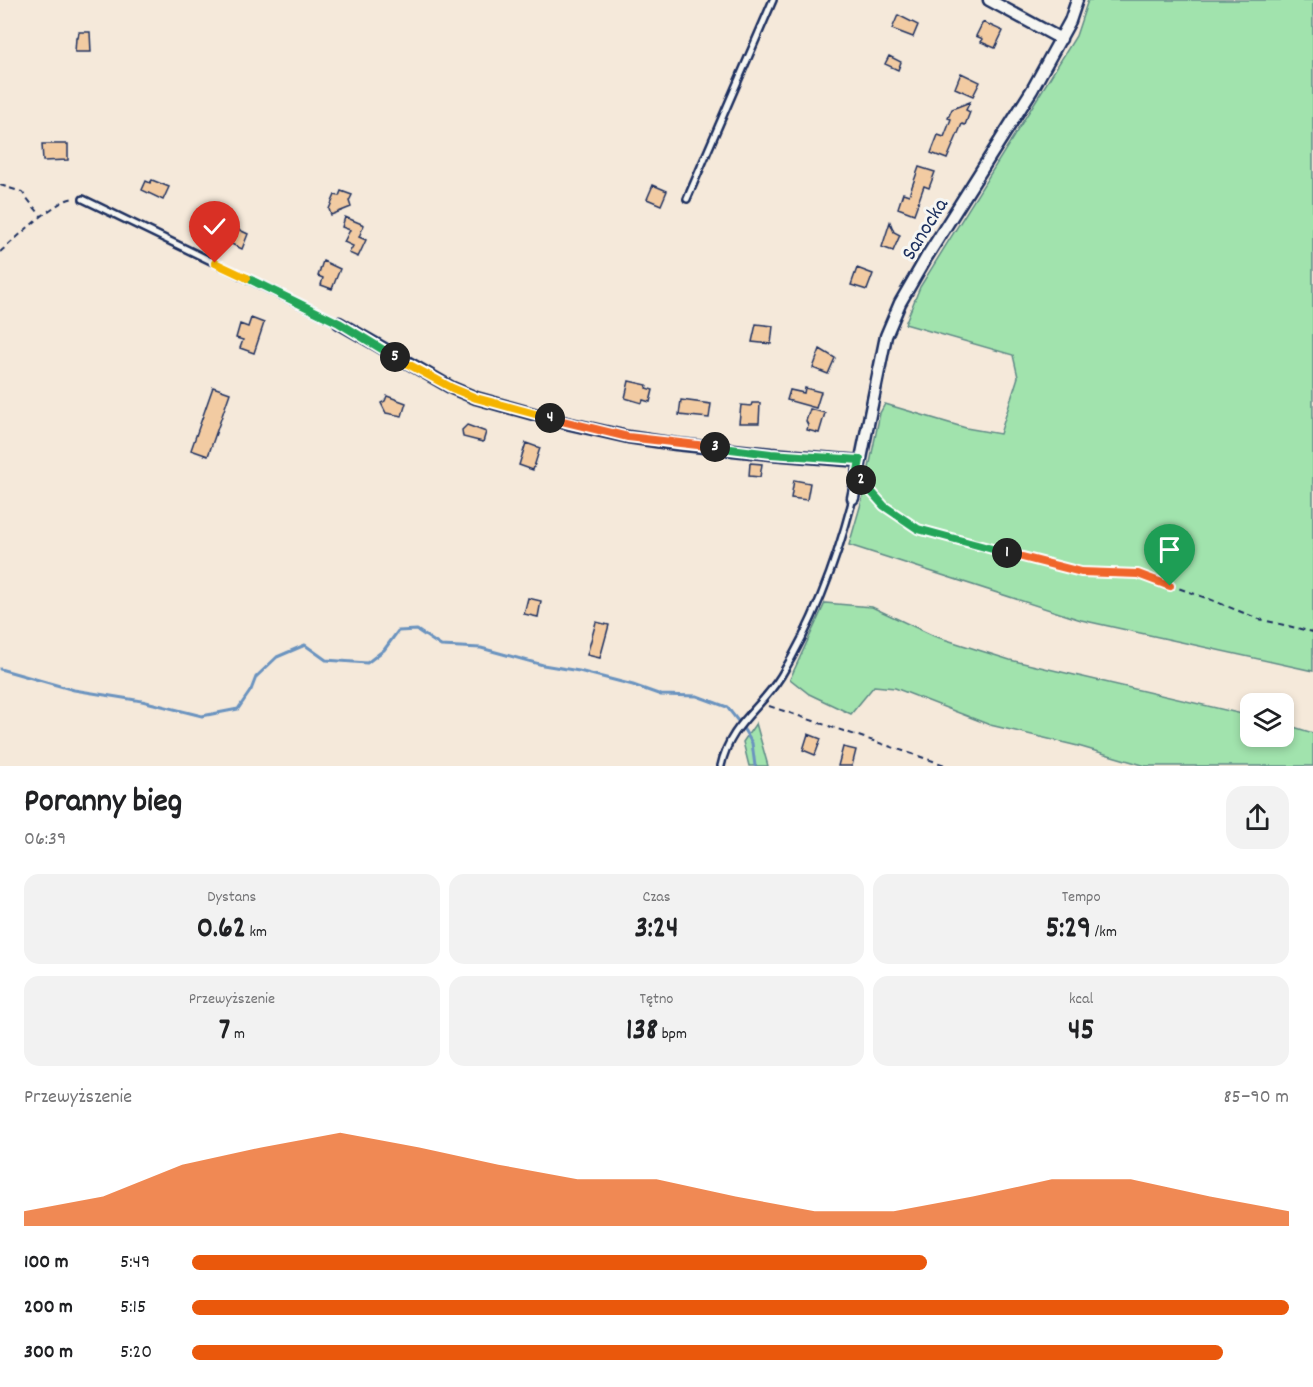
<!DOCTYPE html>
<html lang="pl">
<head>
<meta charset="utf-8">
<style>
	body { margin:0; font-family:Dekko,sans-serif; background:#f2f2f2; color:#202124; height:100vh; display:flex; flex-direction:column; font-size:22px; white-space:nowrap }
	* { box-sizing:border-box; margin:0 }
	p { font-size:20px; color:#757577 }
	.icon { flex:none; width:33px; height:33px; fill:none; stroke:currentColor; stroke-width:2; stroke-linecap:round; stroke-linejoin:round }
	.map { position:relative; height:766px; overflow:hidden }
	.drawer { display:flex; flex-direction:column; background:#fff; flex:1 }
	.drawer>* { flex:none }
	.buttons { position:absolute; left:1240px; top:693px; display:grid; gap:12px }
	.buttons a { display:grid; place-items:center; width:54px; height:54px; border-radius:12px; background:#fff; box-shadow:0 3px 9px #0003; font-size:30px }
	.pin { position:absolute; display:grid; place-items:center; width:51px; height:51px; color:#fff; margin:-62px -26px; border-radius:50% 50% 50% 0; rotate:-45deg; box-shadow:0 0 6px #0007 }
	.pin .icon { rotate:45deg }
	.km { position:absolute; width:30px; height:30px; margin:-15px; border-radius:50%; background:#222; color:#fff; font-size:16px; line-height:30px; text-align:center }
	.round { display:grid; place-items:center; flex:none; width:63px; height:63px; border-radius:18px; background:#f2f2f2 }
	.head { display:flex; align-items:center; justify-content:space-between; height:102px; padding:0 24px }
	h1 { font-size:33px; font-weight:700; line-height:45px }
	.figures { display:grid; grid-template-columns:repeat(3,1fr); gap:9px; height:102px; padding:6px 24px }
	.figures div { display:grid; align-content:center; border-radius:15px; background:#f2f2f2; text-align:center }
	.figures b { font-size:30px; font-weight:700 }
	.figures small { font-size:16px; font-weight:400 }
	.figures p { font-size:16px }
	.chart { height:168px; padding:12px 24px }
	.chart p { display:flex; justify-content:space-between }
	.chart svg { width:100%; height:108px; margin-top:6px; fill:#ea580c; opacity:.7 }
	ul { padding:0 24px; list-style:none; font-size:20px }
	li { display:grid; grid-template-columns:96px 72px 1fr; align-items:center; height:45px }
	li i { height:15px; border-radius:8px; background:#ea580c }
	.map>svg:first-child { display:block }
	.green { fill:#a1e3ad; stroke:#5e8986; stroke-width:1.5 }
	.lines { fill:none; stroke-linecap:round; stroke-linejoin:round }
	.stream { stroke:#6b93bf; stroke-width:3 }
	.building { fill:#f2cba2; stroke:#1b2f5e; stroke-width:1.5 }
	.service-casing { stroke:#1b2f5e; stroke-width:10 }
	.minor-casing { stroke:#1b2f5e; stroke-width:15 }
	.path { stroke:#1b2f5e; stroke-width:2; stroke-dasharray:6 4.5; stroke-linecap:butt }
	.service { stroke:#f6f6f2; stroke-width:5 }
	.minor { stroke:#f6f6f2; stroke-width:10 }
	.split-1-casing { stroke:#fff; stroke-width:12 }
	.split-2-casing { stroke:#fff; stroke-width:12 }
	.split-3-casing { stroke:#fff; stroke-width:12 }
	.split-4-casing { stroke:#fff; stroke-width:12 }
	.split-5-casing { stroke:#fff; stroke-width:12 }
	.split-6-casing { stroke:#fff; stroke-width:12 }
	.split-7-casing { stroke:#fff; stroke-width:12 }
	.split-1 { stroke:#f0652b; stroke-width:8 }
	.split-2 { stroke:#22a559; stroke-width:8 }
	.split-3 { stroke:#22a559; stroke-width:8 }
	.split-4 { stroke:#f0652b; stroke-width:8 }
	.split-5 { stroke:#f5b400; stroke-width:8 }
	.split-6 { stroke:#22a559; stroke-width:8 }
	.split-7 { stroke:#f5b400; stroke-width:8 }
	.labels { text-anchor:middle; stroke-width:6; stroke-linejoin:round; paint-order:stroke }
	.street-label { font-size:22px; fill:#1b2f5e; stroke:#f6f6f2 }
</style>
</head>
<body>
<div class="map">
<svg width="1313" height="766" viewBox="0 0 1313 766">
	<rect width="100%" height="100%" fill="#f5e9da"/>
	<filter id="ink" filterUnits="userSpaceOnUse"><feTurbulence type="fractalNoise" baseFrequency=".0167" numOctaves="2"/><feDisplacementMap in="SourceGraphic" scale="12" xChannelSelector="R" yChannelSelector="G"/><feConvolveMatrix kernelMatrix="1 2 1 2 8 2 1 2 1" color-interpolation-filters="sRGB"/></filter>
	<g filter="url(#ink)">
		<path class="green" d="M1088,0h225v671l-232,-51 -232,-75 15,-52 16,-80 5,-9 81,24 34,6 18,-57 -5,-22 -108,-31 15,-37 156,-251z
			M825,603l47,4 62,29 76,24 241,56v20h33v-12l29,9v33h-167l-68,-20 -88,-21 -95,-37 -21,-2 -23,28 -42,-20 -19,-15z
			M756,723l12,43h-19l-6,-24z"/>
		<g class="lines">
			<path class="stream" d="M0,669l74,21 68,11 60,15 36,-7 13,-19 5,-13 21,-20 28,-12 21,15 41,3 17,-13 14,-19 19,-1 24,16 40,2 62,17 36,6 54,14 28,10 36,1 30,11 11,14
				M743,728l9,15 3,23"/>
		</g>
		<path class="building" d="M898,15l20,10 -5,12 -21,-8z
			M983,22l20,9 -8,17 -14,-6 2,-3 -7,-3z
			M79,32h11l1,20h-16l1,-14h2z
			M889,56l12,6 -3,8 -13,-6z
			M961,73l19,9 -7,14 -18,-8z
			M970,102l-4,8 4,2 -5,13 -3,-1 -15,35 -16,-6 7,-18 6,2 7,-18 -3,-1 4,-9z
			M42,144h26v16l-25,1z
			M919,167l16,5 -6,16 -5,-2 -10,28 -16,-6 5,-15 6,2z
			M152,180l17,7 -6,13 -21,-10 4,-9 4,2z
			M653,185l14,6 -6,14 -14,-6z
			M341,191l11,4 -3,6 2,6 -20,8 -2,-6 6,-14 4,1z
			M345,217l19,8 -5,12 7,3 -8,17 -9,-4 4,-7 -9,-4 6,-12 -8,-3z
			M890,222l4,10 6,3 -7,16 -11,-4z
			M231,226l17,8 -6,15 -17,-8z
			M323,261l17,8 -8,20 -11,-4 2,-7 -5,-2z
			M857,268l16,6 -6,16 -16,-5z
			M251,318l13,5 -10,30 -14,-5 3,-8 -7,-2 4,-14 8,3z
			M756,324l17,2 -2,18 -19,-2z
			M820,349l15,9 -7,16 -15,-6z
			M629,381l18,4 -1,3 7,2 -3,12 -7,-2 -1,3 -17,-5z
			M213,387l17,6 -22,63 -17,-6z
			M805,388l16,4 -5,16 -29,-8 3,-10 14,3z
			M387,396l19,7 -4,13 -16,-3 -5,-10 4,-2z
			M681,400l30,4 -2,14 -30,-3z
			M752,403h8l-1,20h-20l2,-18 10,1z
			M810,409l15,4 -6,20 -12,-3 1,-5 -2,-4z
			M467,425l19,7 -3,10 -20,-5 -1,-7z
			M526,443l14,5 -7,22 -14,-5z
			M750,463l12,1 -2,13 -11,-1z
			M794,480l16,3 -3,17 -16,-2z
			M528,598l13,3 -3,16 -14,-3z
			M596,622l13,3 -9,33 -13,-3z
			M808,734l13,5 -6,16 -12,-5z
			M843,747l13,3 -4,16h-14z"/>
		<g class="lines">
			<defs>
				<path id="service" d="M83,199l256,124
					M687,199l86,-199
					M721,766c9,-42 39,-56 60,-90 33,-54 56,-116 72,-178"/>
				<path id="minor" d="M989,0l72,39
					M339,323l113,65 24,10 90,25 62,14 48,7 95,10 89,7
					M853,498l33,-162 14,-33 26,-45 106,-168 38,-69 7,-21"/>
			</defs>
			<use href="#service" class="service-casing"/>
			<use href="#minor" class="minor-casing"/>
			<path class="path" d="M0,185l22,7 20,25
				M0,252c16,-13 57,-54 75,-54
				M867,487l17,19 34,23 163,43 57,2 71,25 50,20 54,13
				M769,706l179,60"/>
			<use href="#service" class="service"/>
			<use href="#minor" class="minor"/>
		</g>
	</g>
	<g class="lines" filter="url(#ink)">
		<defs>
			<path id="split-1" d="M1007,553l74,19 57,2 32,12"/>
			<path id="split-2" d="M861,480l23,26 34,23 89,24"/>
			<path id="split-3" d="M715,447l56,7 89,6 -3,16 4,4"/>
			<path id="split-4" d="M550,418l78,19 87,10"/>
			<path id="split-5" d="M395,357l57,31 24,10 74,20"/>
			<path id="split-6" d="M247,278l92,45 56,34"/>
			<path id="split-7" d="M215,263l32,15"/>
		</defs>
		<use href="#split-1" class="split-1-casing"/>
		<use href="#split-2" class="split-2-casing"/>
		<use href="#split-3" class="split-3-casing"/>
		<use href="#split-4" class="split-4-casing"/>
		<use href="#split-5" class="split-5-casing"/>
		<use href="#split-6" class="split-6-casing"/>
		<use href="#split-7" class="split-7-casing"/>
		<use href="#split-1" class="split-1"/>
		<use href="#split-2" class="split-2"/>
		<use href="#split-3" class="split-3"/>
		<use href="#split-4" class="split-4"/>
		<use href="#split-5" class="split-5"/>
		<use href="#split-6" class="split-6"/>
		<use href="#split-7" class="split-7"/>
	</g>
	<g class="labels">
		<g class="street-label">
			<text transform="translate(923 228) rotate(-58)" y="8">Sanocka</text>
		</g>
	</g>
</svg>
<div class="buttons">
<a><svg class="icon" aria-label="layers" viewBox="0 0 24 24"><path d="M12 4l9 5-9 5-9-5zM3 14l9 5 9-5"/></svg></a>
</div>
<div class="pin" style="left:1170px;top:586px;background:#1e9e55"><svg class="icon" aria-label="arrive" viewBox="0 0 24 24"><path d="M6 21V4h12l-3 4 3 4H6"/></svg></div>
<div class="pin" style="left:215px;top:263px;background:#d93025"><svg class="icon" aria-label="check" viewBox="0 0 24 24"><path d="M5 12l5 5 9-10"/></svg></div>
<b class="km" style="left:1007px;top:553px">1</b>
<b class="km" style="left:861px;top:480px">2</b>
<b class="km" style="left:715px;top:447px">3</b>
<b class="km" style="left:550px;top:418px">4</b>
<b class="km" style="left:395px;top:357px">5</b>
</div>
<section class="drawer">
<div class="head"><div><h1>Poranny bieg</h1><p>06:39</p></div><a class="round"><svg class="icon" aria-label="share" viewBox="0 0 24 24"><path d="M12 15V3M7 8l5-5 5 5M5 13v7h14v-7"/></svg></a></div>
<div class="figures">
<div><p>Dystans</p><b>0.62<small> km</small></b></div>
<div><p>Czas</p><b>3:24</b></div>
<div><p>Tempo</p><b>5:29<small> /km</small></b></div>
</div>
<div class="figures">
<div><p>Przewyższenie</p><b>7<small> m</small></b></div>
<div><p>Tętno</p><b>138<small> bpm</small></b></div>
<div><p>kcal</p><b>45</b></div>
</div>
<div class="chart"><p><span>Przewyższenie</span>85–90 m</p>
<svg viewBox="0 0 160 44" preserveAspectRatio="none"><path d="M0 44V38L10 32L20 19L30 12L40 6L50 12L60 19L70 25L80 25L90 32L100 38L110 38L120 32L130 25L140 25L150 32L160 38V44z"/></svg>
</div>
<ul>
<li><b>100 m</b>5:49<i style="width:67%"></i></li>
<li><b>200 m</b>5:15<i style="width:100%"></i></li>
<li><b>300 m</b>5:20<i style="width:94%"></i></li>
</ul>
</section>
</body>
</html>
